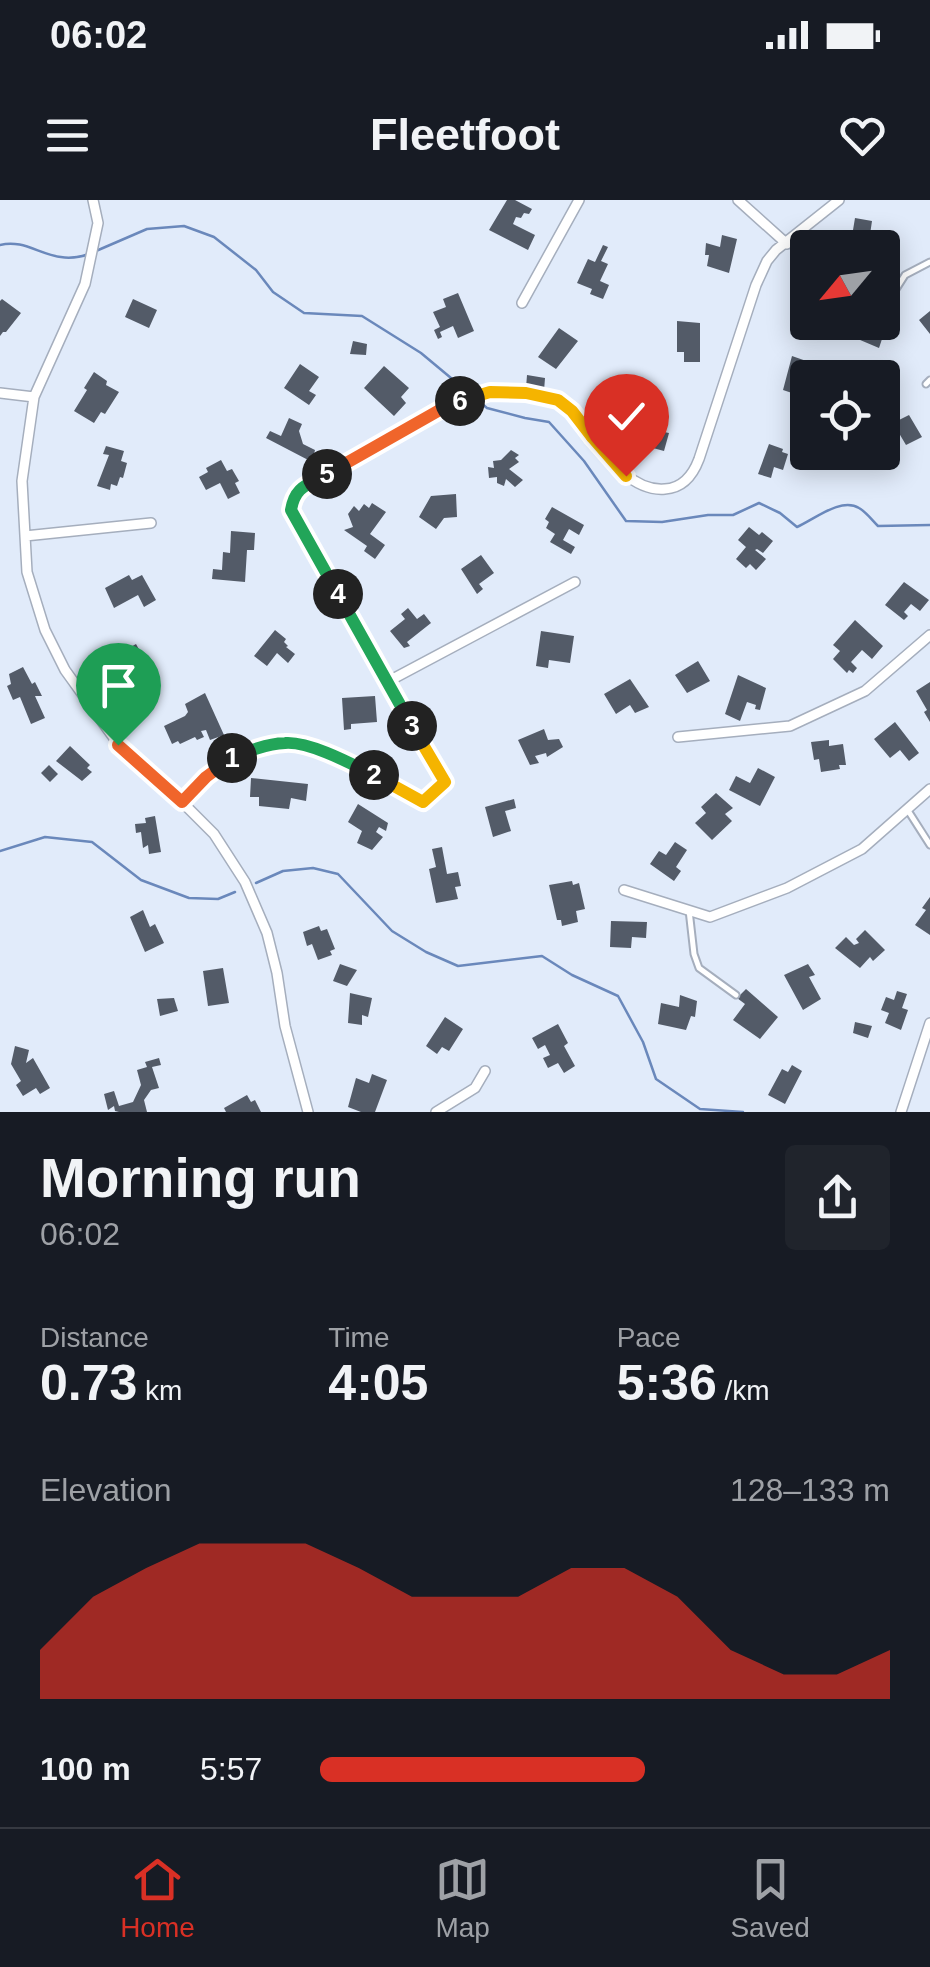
<!DOCTYPE html>
<html lang="en">
<head>
<meta charset="utf-8">
<style>
	body { margin:0; font-family:Helvetica,sans-serif; background:#20242c; color:#f1f3f6; height:100vh; display:flex; flex-direction:column; font-size:38px; white-space:nowrap }
	* { box-sizing:border-box; margin:0 }
	p { font-size:32px; color:#9ea1a6 }
	.icon { flex:none; width:55px; height:55px; fill:none; stroke:currentColor; stroke-width:2; stroke-linecap:round; stroke-linejoin:round }
	.map { position:relative; height:912px; overflow:hidden }
	.details { display:flex; flex-direction:column; background:#171b24; flex:1 }
	.details>* { flex:none }
	.needle { width:65px; rotate:241deg }
	.buttons { position:absolute; left:790px; top:30px; display:grid; gap:20px }
	.buttons a { display:grid; place-items:center; width:110px; height:110px; border-radius:10px; background:#171b24; box-shadow:0 5px 25px #0003; font-size:50px }
	.pin { position:absolute; display:grid; place-items:center; width:85px; height:85px; color:#fff; margin:-102px -42px; border-radius:50% 50% 50% 0; rotate:-45deg; box-shadow:0 0 10px #0007 }
	.pin .icon { rotate:45deg }
	.km { position:absolute; width:50px; height:50px; margin:-25px; border-radius:50%; background:#222; color:#fff; font-size:28px; line-height:50px; text-align:center }
	.round { display:grid; place-items:center; flex:none; width:105px; height:105px; border-radius:10px; background:#20242c }
	.headline { display:flex; align-items:center; justify-content:space-between; height:170px; padding:0 40px }
	h1 { font-size:55px; font-weight:700; line-height:75px }
	.figures { display:grid; grid-template-columns:repeat(3,1fr); gap:15px; height:170px; padding:10px 40px }
	.figures div { display:grid; align-content:center }
	.figures b { font-size:50px; font-weight:700 }
	.figures small { font-size:28px; font-weight:400 }
	.figures p { font-size:28px }
	.chart { height:280px; padding:20px 40px }
	.chart p { display:flex; justify-content:space-between }
	.chart svg { width:100%; height:180px; margin-top:10px; fill:#d93025; opacity:.7 }
	ul { padding:0 40px; list-style:none; font-size:32px }
	li { display:grid; grid-template-columns:160px 120px 1fr; align-items:center; height:75px }
	li i { height:25px; border-radius:12px; background:#d93025 }
	.status { display:flex; justify-content:space-between; align-items:center; height:70px; padding:0 50px; background:#171b24; direction:ltr }
	.status svg { height:28px; fill:currentColor }
	header { display:flex; justify-content:space-between; align-items:center; height:130px; padding:0 40px; background:#171b24; font-size:45px; font-weight:700 }
	.menu { display:flex; justify-content:space-around; align-items:center; height:140px; border-top:2px solid #363941; background:#171b24; font-size:28px; color:#9ea1a6 }
	.menu a { display:grid; justify-items:center; gap:5px }
	.menu .current { color:#d93025 }
	.map>svg:first-child { display:block }
	.lines { fill:none; stroke-linecap:round; stroke-linejoin:round }
	.stream { stroke:#6a88bb; stroke-width:2.5 }
	.building { fill:#535b68 }
	.service-casing { stroke:#a5aebd; stroke-width:9 }
	.minor-casing { stroke:#a5aebd; stroke-width:12 }
	.service { stroke:#fff; stroke-width:5 }
	.minor { stroke:#fff; stroke-width:9 }
	.split-1-casing { stroke:#fff; stroke-width:20 }
	.split-2-casing { stroke:#fff; stroke-width:20 }
	.split-3-casing { stroke:#fff; stroke-width:20 }
	.split-4-casing { stroke:#fff; stroke-width:20 }
	.split-5-casing { stroke:#fff; stroke-width:20 }
	.split-6-casing { stroke:#fff; stroke-width:20 }
	.split-7-casing { stroke:#fff; stroke-width:20 }
	.split-8-casing { stroke:#fff; stroke-width:20 }
	.split-1 { stroke:#f0652b; stroke-width:12 }
	.split-2 { stroke:#22a559; stroke-width:12 }
	.split-3 { stroke:#f5b400; stroke-width:12 }
	.split-4 { stroke:#22a559; stroke-width:12 }
	.split-5 { stroke:#22a559; stroke-width:12 }
	.split-6 { stroke:#f0652b; stroke-width:12 }
	.split-7 { stroke:#f5b400; stroke-width:12 }
	.split-8 { stroke:#f5b400; stroke-width:12 }
</style>
</head>
<body>
<div class="status"><b>06:02</b><svg viewBox="0 0 49 12"><path d="M0 12V9h3v3zM5 12V6h3v6zM10 12V3h3v9zM15 12V0h3v12zM26 1h20v11H26zM47 4h2v5h-2z"/></svg></div>
<header><svg class="icon" aria-label="menu" viewBox="0 0 24 24"><path d="M4 6h16M4 12h16M4 18h16"/></svg>Fleetfoot<svg class="icon" aria-label="heart" viewBox="0 0 24 24"><path d="M12 20l-8-8c-3-5 5-10 8-4 3-6 11-1 8 4z"/></svg></header>
<div class="map">
<svg width="930" height="912" viewBox="0 0 930 912">
	<rect width="100%" height="100%" fill="#e1ebfa"/>
	<g class="lines">
		<path class="stream" d="M0,45c31,-8 50,23 89,9
			M96,51l51,-22 37,-3 30,11 42,33 17,22 31,21 58,3 59,37 66,55 38,10 24,4 35,39 42,60 36,1 46,-7h25l26,-12 21,10 17,14c18,-8 44,-30 62,-19 7,4 13,12 19,18l52,-1
			M0,651l45,-14 47,5 49,38 48,18 29,1 17,-7
			M256,683l27,-12 30,-3 25,6 54,57 34,21 32,14 84,-10 30,19 46,21 25,46 13,37 44,30 43,3"/>
	</g>
	<path class="building" d="M507,0h8l17,9 -3,5 -5,-1 -3,5 -5,-1 -3,7 22,11 -7,15 -39,-20z
		M855,18l17,3 -4,27h-18z
		M722,35l15,4 -8,34 -22,-7 2,-11h-4l1,-12 14,4z
		M603,45l5,2 -7,14 7,3 -8,17 9,4 -6,14 -13,-5 2,-5 -15,-6 11,-24 7,3z
		M458,93l16,38 -16,7 -5,-12 -13,6 2,5 -4,2 -4,-9 6,-3 -7,-15 13,-5 -3,-8z
		M2,99l19,14 -15,19h-3l-3,4v-35z
		M133,99l24,11 -8,18 -24,-11z
		M930,111v23l-11,-14z
		M882,117l18,7 -7,14 -10,-2 -4,12 -33,-14 6,-12h30z
		M677,121l23,2v39h-16v-10h-7z
		M559,128l19,13 -22,28 -18,-12z
		M353,141l14,3 -1,11 -16,-1z
		M792,156l20,7 -11,33 -18,-6z
		M300,164l19,13 -10,14 7,4 -7,10 -25,-17z
		M384,166l25,22 -8,9 5,6 -12,13 -30,-28z
		M94,172l13,9 -1,4 13,7 -14,22 -4,-2 -7,11 -20,-12 13,-21 -3,-2z
		M527,175l18,3 -1,13 -18,-3z
		M640,187l21,6 -4,12 -20,-6z
		M648,209l21,7 -5,16 5,1 -5,18 -22,-6 5,-15 -5,-2z
		M909,215l13,22 -16,8 -13,-22z
		M289,218l13,6 -3,7 4,13 12,6 -3,12 -46,-24 4,-7 11,5z
		M769,244l14,5 -1,3 6,2 -5,16 -9,-3 -3,11 -13,-4z
		M106,246l18,5 -3,10 6,2 -4,15 -3,-1 -3,9 -6,-2 -1,6 -13,-4 12,-31 -6,-1z
		M511,250l8,5 -4,3 4,4 -10,7 14,11 -8,7 -9,-8 -2,7 -7,-3v-6l-8,1 -1,-11 6,1 -1,-7 8,-1z
		M221,260l6,11 5,-2 7,12 -4,2 5,10 -12,6 -8,-16 -14,7 -7,-13 9,-5 -2,-4z
		M456,294l1,23 -13,1 -8,11 -17,-12 12,-21z
		M372,303l14,9 -16,22 15,11 -10,14 -11,-8 3,-5 -23,-16 9,-3 -5,-13 6,-8 5,5 5,-7 5,4z
		M552,307l32,18 -5,10 -10,-6 -6,11 12,7 -4,7 -21,-12 5,-8 -9,-6 3,-6 -4,-3z
		M749,327l10,8 3,-3 11,9 -10,12 -6,-4 -2,1 11,9 -10,11 -6,-6 -4,4 -10,-9 10,-12 -8,-7z
		M231,331l24,2 -1,17h-7l-2,32 -33,-3 1,-10 9,1 1,-18 7,1z
		M481,355l13,18 -15,11 4,5 -6,5 -16,-25z
		M129,375l3,5 10,-5 14,25 -12,7 -6,-12 -24,13 -9,-20z
		M904,382l25,18 -9,11 -9,-7 -7,8 4,4 -4,4 -19,-15z
		M408,408l9,11 7,-5 7,9 -24,19 3,4 -6,2 -14,-17 15,-12 -4,-5z
		M855,420l28,26 -11,13 -10,-9 -11,12 6,6 -4,5 -4,-3 -2,3 -14,-14 7,-8 -7,-6z
		M275,430l11,9 -2,3 4,4 -2,1 9,7 -7,9 -11,-10 -10,13 -13,-10z
		M541,431l33,5 -4,27 -21,-3 -1,8 -12,-2z
		M136,444l13,24 -9,5 2,3 -10,6 2,3 -10,5 -7,-12 4,-2 -6,-11 4,-2 3,-11z
		M698,461l12,20 -23,12 -12,-18z
		M23,467l9,17 3,-2 7,14h-7l10,22 -14,6 -11,-27 -7,3 -6,-14 4,-2 -2,-10z
		M738,475l28,13 -6,22 -5,-1 1,-4 -9,-3 -7,19 -15,-7z
		M630,479l19,28 -14,6 -5,-8 -14,9 -12,-20z
		M930,482v40l-6,-10 3,-2 -11,-19z
		M205,493l19,42 -14,5 -4,-10 -5,1 3,6 -7,3 -2,-3 -15,7 -2,-3 -6,3 -8,-18 21,-10 3,-4 -3,-8z
		M375,496l2,26 -26,2v5l-7,1 -2,-32z
		M895,522l24,31 -10,8 -9,-11 -10,8 -16,-19z
		M544,529l4,11 11,-1 4,8 -16,10 -1,-4 -11,3 4,7 -9,2 -12,-25z
		M829,540v6l14,-2 3,21h-7l1,4 -19,3 -2,-13 -5,1 -3,-18z
		M70,546l20,19 -3,3 5,4 -10,9 -26,-20z
		M49,565l9,9 -8,8 -9,-9z
		M758,568l17,9 -15,29 -31,-16 7,-14 14,7z
		M251,578l57,6 -2,17 -15,-3 -2,11 -30,-3v-9h-9z
		M716,593l17,15 -8,6 7,7 -20,19 -17,-17 11,-10 -5,-6z
		M514,599l2,9 -11,3 6,20 -18,6 -8,-30z
		M358,604l30,19 -2,8 -7,-4 -3,5 7,5 -11,13 -15,-7 5,-12 -14,-9z
		M155,616l6,36 -12,2 -1,-9 -5,3 -2,-16 -5,1 -1,-9 11,-1 -1,-5z
		M675,642l12,8 -11,17 5,4 -7,10 -24,-17 9,-13 7,4z
		M442,647l5,27 11,-2 3,14 -6,1 3,12 -22,4 -7,-34 7,-2 -4,-18z
		M572,681l1,4 6,-2 6,26 -9,2 2,11 -16,4 -1,-6h-4l-8,-35z
		M930,697v38l-15,-10 11,-15 -4,-2z
		M143,710l7,17 5,-3 9,19 -19,9 -15,-35z
		M611,721l36,1 -1,16 -14,-1 -1,11 -21,-1z
		M319,726l2,5 6,-2 8,20 -5,2 2,4 -14,5 -6,-16 -5,2 -4,-14z
		M865,730l20,20 -12,11 -3,-4 -10,11 -25,-20 11,-11 8,8 5,-2 -3,-4z
		M340,764l17,6 -10,16 -14,-5z
		M808,764l7,11 -6,2 12,22 -18,11 -19,-35z
		M223,768l6,35 -21,3 -5,-35z
		M746,789l32,28 -18,22 -27,-19 12,-16 -8,-6z
		M897,791l10,3 -5,14 6,2 -7,20 -16,-7 4,-10 -8,-3 5,-13 8,3z
		M350,793l22,5 -4,19 -6,-2v10l-14,-2z
		M680,795l17,6 -2,16 -4,-1 -5,14 -28,-6 3,-21 18,4z
		M174,798l4,13 -18,5 -3,-17z
		M445,817l18,12 -14,22 -7,-4 -5,7 -11,-8z
		M855,822l17,4 -4,12 -15,-5z
		M558,824l10,19 -4,3 11,20 -11,7 -6,-10 -10,5 -5,-10 7,-3 -5,-10 -7,4 -6,-11z
		M15,846l14,4 -3,13 7,-5 17,30 -10,6 -4,-6 -13,8 -7,-11 5,-4 -10,-17z
		M159,858l2,7 -9,2 7,21 -8,2 -7,10 3,12h-28l-4,-1 -1,-5 -6,4 -4,-16 10,-3 5,15 14,-4 8,-17 -4,-15 10,-3 -2,-5z
		M792,865l10,6 -17,33 -17,-9 14,-26 6,3z
		M372,874l15,6 -12,32h-14l-13,-5 8,-29 13,5z
		M247,895l4,7 4,-2 6,12h-35l-2,-4z"/>
	<g class="lines">
		<defs>
			<path id="service" d="M891,97l14,-22 25,-13
				M926,184l4,-4
				M430,216c47,-28 77,-27 128,-16
				M907,609l23,36
				M689,710l5,44 5,14 37,27"/>
			<path id="minor" d="M93,0l5,23 -13,61 -51,113 -12,84 5,91 18,58 20,40 54,75 63,57 32,32 31,48 22,51 10,40 8,53 23,86
				M738,0l49,44
				M522,103l57,-103
				M0,193l34,4
				M558,200c32,27 62,93 107,89 18,-1 28,-14 34,-30l57,-174 11,-24 9,-11 63,-50
				M25,336l126,-13
				M387,482l188,-100
				M678,537l112,-11 75,-35 65,-56
				M182,602l25,-25 23,-18 32,-12 28,-5 52,16 81,44 22,-20 -154,-273 2,-13 4,-5 133,-75
				M624,690l86,27 77,-29 75,-39 68,-60
				M436,912l39,-24 10,-17
				M901,912l29,-89"/>
		</defs>
		<use href="#service" class="service-casing"/>
		<use href="#minor" class="minor-casing"/>
		<use href="#service" class="service"/>
		<use href="#minor" class="minor"/>
	</g>
	<g class="lines">
		<defs>
			<path id="split-1" d="M118,545l64,57 24,-25 26,-19"/>
			<path id="split-2" d="M232,558c17,-7 34,-14 53,-15 24,-2 67,21 89,32"/>
			<path id="split-3" d="M374,575l49,27 22,-20 -33,-56"/>
			<path id="split-4" d="M338,394l74,132"/>
			<path id="split-5" d="M327,274c-19,11 -32,12 -36,36l47,84"/>
			<path id="split-6" d="M327,274l118,-67 15,-6"/>
			<path id="split-7" d="M460,201l30,-9 36,1 32,7 14,11 20,26"/>
			<path id="split-8" d="M592,237l34,39"/>
		</defs>
		<use href="#split-1" class="split-1-casing"/>
		<use href="#split-2" class="split-2-casing"/>
		<use href="#split-3" class="split-3-casing"/>
		<use href="#split-4" class="split-4-casing"/>
		<use href="#split-5" class="split-5-casing"/>
		<use href="#split-6" class="split-6-casing"/>
		<use href="#split-7" class="split-7-casing"/>
		<use href="#split-8" class="split-8-casing"/>
		<use href="#split-1" class="split-1"/>
		<use href="#split-2" class="split-2"/>
		<use href="#split-3" class="split-3"/>
		<use href="#split-4" class="split-4"/>
		<use href="#split-5" class="split-5"/>
		<use href="#split-6" class="split-6"/>
		<use href="#split-7" class="split-7"/>
		<use href="#split-8" class="split-8"/>
	</g>
</svg>
<div class="buttons">
<a><svg class="needle" viewBox="-14 -14 28 28"><path d="M0-13l5 13h-10z" fill="#e53935"/><path d="M0 13l5-13h-10z" fill="#9ea1a6"/></svg></a>
<a><svg class="icon" aria-label="locate" viewBox="0 0 24 24"><circle cx="12" cy="12" r="6"/><path d="M12 2v4M12 18v4M2 12h4M18 12h4"/></svg></a>
</div>
<div class="pin" style="left:118px;top:545px;background:#1e9e55"><svg class="icon" aria-label="arrive" viewBox="0 0 24 24"><path d="M6 21V4h12l-3 4 3 4H6"/></svg></div>
<div class="pin" style="left:626px;top:276px;background:#d93025"><svg class="icon" aria-label="check" viewBox="0 0 24 24"><path d="M5 12l5 5 9-10"/></svg></div>
<b class="km" style="left:232px;top:558px">1</b>
<b class="km" style="left:374px;top:575px">2</b>
<b class="km" style="left:412px;top:526px">3</b>
<b class="km" style="left:338px;top:394px">4</b>
<b class="km" style="left:327px;top:274px">5</b>
<b class="km" style="left:460px;top:201px">6</b>
</div>
<section class="details">
<div class="headline"><div><h1>Morning run</h1><p>06:02</p></div><a class="round"><svg class="icon" aria-label="share" viewBox="0 0 24 24"><path d="M12 15V3M7 8l5-5 5 5M5 13v7h14v-7"/></svg></a></div>
<div class="figures">
<div><p>Distance</p><b>0.73<small> km</small></b></div>
<div><p>Time</p><b>4:05</b></div>
<div><p>Pace</p><b>5:36<small> /km</small></b></div>
</div>
<div class="chart"><p><span>Elevation</span>128–133 m</p>
<svg viewBox="0 0 160 44" preserveAspectRatio="none"><path d="M0 44V32L10 19L20 12L30 6L40 6L50 6L60 12L70 19L80 19L90 19L100 12L110 12L120 19L130 32L140 38L150 38L160 32V44z"/></svg>
</div>
<ul>
<li><b>100 m</b>5:57<i style="width:57%"></i></li>
</ul>
</section>
<nav class="menu">
<a class="current"><svg class="icon" aria-label="home" viewBox="0 0 24 24"><path d="M3 11l9-7 9 7M6 9v11h12V9"/></svg>Home</a>
<a><svg class="icon" aria-label="map" viewBox="0 0 24 24"><path d="M3 6l6-2 6 2 6-2v14l-6 2-6-2-6 2zM9 4v14M15 6v14"/></svg>Map</a>
<a><svg class="icon" aria-label="saved" viewBox="0 0 24 24"><path d="M7 4h10v16l-5-4-5 4z"/></svg>Saved</a>
</nav>
</body>
</html>
